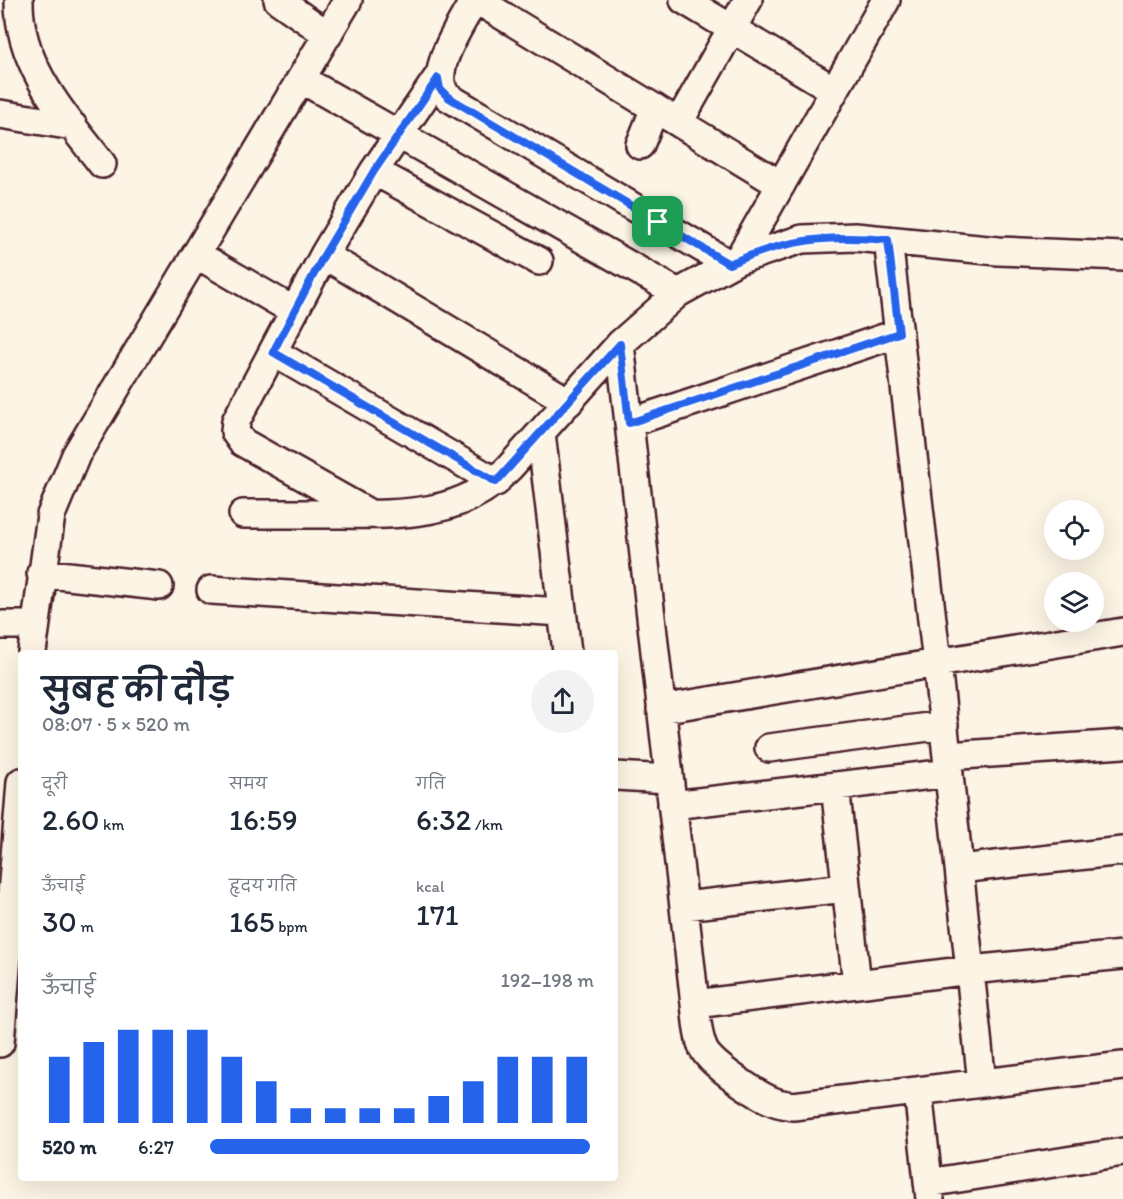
<!DOCTYPE html>
<html lang="hi">
<head>
<meta charset="utf-8">
<style>
	body { margin:0; font-family:Itim,"Playpen Sans Deva",sans-serif; background:#f2f2f3; color:#1f2937; height:100vh; display:flex; flex-direction:column; font-size:22px; white-space:nowrap }
	* { box-sizing:border-box; margin:0 }
	p { font-size:20px; color:#747a83 }
	.icon { flex:none; width:33px; height:33px; fill:none; stroke:currentColor; stroke-width:2; stroke-linecap:round; stroke-linejoin:round }
	.map { position:relative; flex:1; overflow:hidden }
	.sheet { position:absolute; left:18px; top:650px; width:600px; height:531px; display:flex; flex-direction:column; background:#fff; border-radius:6px; box-shadow:0 6px 24px #0002 }
	.sheet>* { flex:none }
	.fabs { position:absolute; left:1044px; top:500px; display:grid; gap:12px }
	.fabs a { display:grid; place-items:center; width:60px; height:60px; border-radius:50%; background:#fff; box-shadow:0 6px 24px #0002; font-size:30px }
	.pin { position:absolute; display:grid; place-items:center; width:51px; height:51px; color:#fff; margin:-26px; border-radius:12px; box-shadow:0 3px 9px #0006 }
	.round { display:grid; place-items:center; flex:none; width:63px; height:63px; border-radius:32px; background:#f2f2f3 }
	.head { display:flex; align-items:center; justify-content:space-between; height:102px; padding:0 24px }
	h1 { font-size:33px; font-weight:600; line-height:45px }
	.stats { display:grid; grid-template-columns:repeat(3,1fr); gap:9px; height:102px; padding:6px 24px }
	.stats div { display:grid; align-content:center }
	.stats b { font-size:30px; font-weight:600 }
	.stats small { font-size:16px; font-weight:400 }
	.stats p { font-size:16px }
	.chart { height:168px; padding:12px 24px }
	.chart p { display:flex; justify-content:space-between }
	.chart svg { width:100%; height:108px; margin-top:6px; stroke:#2563eb; stroke-width:6 }
	ul { padding:0 24px; list-style:none; font-size:20px }
	li { display:grid; grid-template-columns:96px 72px 1fr; align-items:center; height:45px }
	li i { height:15px; border-radius:8px; background:#2563eb }
	.map>svg:first-child { display:block }
	.lines { fill:none; stroke-linecap:round; stroke-linejoin:round }
	.minor-casing { stroke:#4a1f2b; stroke-width:32 }
	.minor { stroke:#fcf5e5; stroke-width:27 }
	.route-casing { stroke:#fff; stroke-width:12 }
	.route { stroke:#2563eb; stroke-width:8 }
</style>
</head>
<body>
<div class="map">
<svg width="1123" height="1199" viewBox="0 0 1123 1199">
	<rect width="100%" height="100%" fill="#fcf5e5"/>
	<filter id="ink" filterUnits="userSpaceOnUse"><feTurbulence type="fractalNoise" baseFrequency=".0167" numOctaves="2"/><feDisplacementMap in="SourceGraphic" scale="12" xChannelSelector="R" yChannelSelector="G"/><feConvolveMatrix kernelMatrix="1 2 1 2 8 2 1 2 1" color-interpolation-filters="sRGB"/></filter>
	<g filter="url(#ink)">
		<g class="lines">
			<defs>
				<path id="minor" d="M19,0c-1,65 45,115 83,164
					M278,0l50,35
					M474,0c-12,24 -49,74 -26,97l281,167
					M477,0l304,185
					M684,0l150,90
					M301,79l377,214
					M0,114l73,12
					M679,122l69,-122
					M640,145l15,-37
					M374,171l165,90
					M888,240l49,423 45,420
					M196,254l98,57
					M324,255l245,147
					M738,260l148,-260
					M620,344l75,660c2,15 2,32 9,46 8,15 54,46 71,52 5,2 12,3 18,4l330,-40
					M273,352l223,130
					M629,423l270,-90
					M541,433l26,219
					M243,514c33,0 65,0 98,0 62,1 122,2 168,-46l111,-124 58,-51 60,-33 64,-21 53,-2 143,14 125,5
					M370,514l-128,-72 -7,-10 1,-11 88,-166 50,-84 64,-94
					M41,573l118,13
					M211,590l351,22
					M0,625h35
					M32,652l19,-137 25,-60 272,-455
					M661,709l462,-77
					M769,748l175,-23
					M947,756l176,-12
					M615,776l54,3
					M835,786l22,198
					M672,805l277,-32
					M959,869l164,-18
					M684,906l162,-18
					M695,1004l275,-34 153,-15
					M0,1043l21,-261
					M918,1091l12,108
					M928,1183l195,-31"/>
			</defs>
			<use href="#minor" class="minor-casing"/>
			<use href="#minor" class="minor"/>
		</g>
	</g>
	<g class="lines" filter="url(#ink)">
		<defs>
			<path id="route" d="M438,78l2,11 8,8 281,167c54,-24 100,-30 159,-24l11,93 -270,90 -9,-79 -124,138 -223,-130 51,-97 50,-84z"/>
		</defs>
		<use href="#route" class="route-casing"/>
		<use href="#route" class="route"/>
	</g>
</svg>
<div class="fabs">
<a><svg class="icon" aria-label="locate" viewBox="0 0 24 24"><circle cx="12" cy="12" r="6"/><path d="M12 2v4M12 18v4M2 12h4M18 12h4"/></svg></a>
<a><svg class="icon" aria-label="layers" viewBox="0 0 24 24"><path d="M12 4l9 5-9 5-9-5zM3 14l9 5 9-5"/></svg></a>
</div>
<div class="pin" style="left:658px;top:222px;background:#1e9e55"><svg class="icon" aria-label="arrive" viewBox="0 0 24 24"><path d="M6 21V4h12l-3 4 3 4H6"/></svg></div>
<section class="sheet">
<div class="head"><div><h1>सुबह की दौड़</h1><p>08:07 · 5 × 520 m</p></div><a class="round"><svg class="icon" aria-label="share" viewBox="0 0 24 24"><path d="M12 15V3M7 8l5-5 5 5M5 13v7h14v-7"/></svg></a></div>
<div class="stats">
<div><p>दूरी</p><b>2.60<small> km</small></b></div>
<div><p>समय</p><b>16:59</b></div>
<div><p>गति</p><b>6:32<small> /km</small></b></div>
</div>
<div class="stats">
<div><p>ऊँचाई</p><b>30<small> m</small></b></div>
<div><p>हृदय गति</p><b>165<small> bpm</small></b></div>
<div><p>kcal</p><b>171</b></div>
</div>
<div class="chart"><p><span>ऊँचाई</span>192–198 m</p>
<svg viewBox="0 0 160 44" preserveAspectRatio="none"><path d="M5 44V17M15 44V11M25 44V6M35 44V6M45 44V6M55 44V17M65 44V27M75 44V38M85 44V38M95 44V38M105 44V38M115 44V33M125 44V27M135 44V17M145 44V17M155 44V17"/></svg>
</div>
<ul>
<li><b>520 m</b>6:27<i style="width:99%"></i></li>
</ul>
</section>
</div>
</body>
</html>
